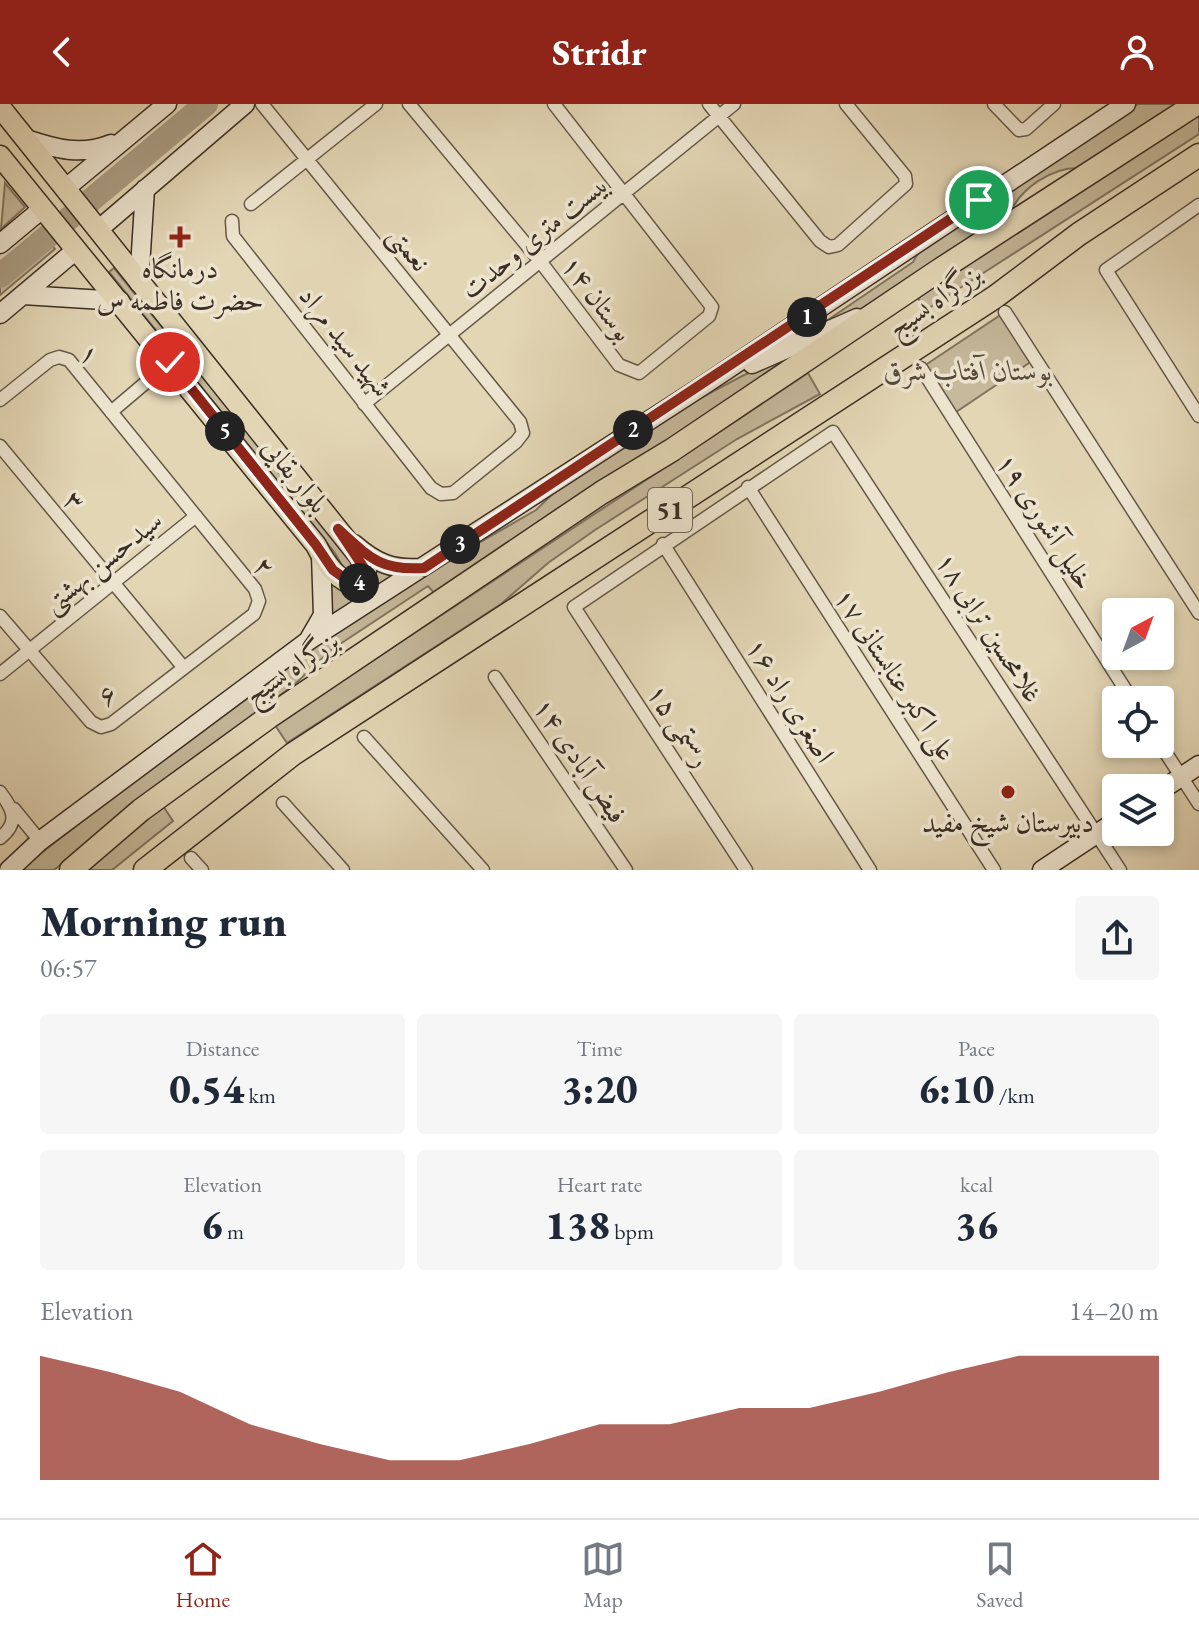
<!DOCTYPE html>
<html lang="en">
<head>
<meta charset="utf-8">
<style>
	body { margin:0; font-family:"EB Garamond",Amiri,serif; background:#f6f6f7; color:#1f2937; height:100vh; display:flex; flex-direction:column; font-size:30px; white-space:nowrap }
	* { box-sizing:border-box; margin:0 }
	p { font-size:26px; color:#747a83 }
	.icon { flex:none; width:44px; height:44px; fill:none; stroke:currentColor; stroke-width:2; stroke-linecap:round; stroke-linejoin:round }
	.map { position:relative; height:766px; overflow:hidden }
	.sheet { display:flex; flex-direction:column; background:#fff; flex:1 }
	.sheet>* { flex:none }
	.needle { width:52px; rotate:41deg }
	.controls { position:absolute; left:1102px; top:494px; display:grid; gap:16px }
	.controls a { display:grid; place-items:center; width:72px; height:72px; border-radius:8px; background:#fff; box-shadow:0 4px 12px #0003; font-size:40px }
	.pin { position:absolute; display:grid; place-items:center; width:68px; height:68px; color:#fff; margin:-34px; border:4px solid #fff; border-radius:50%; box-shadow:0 2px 8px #0007 }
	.km { position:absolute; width:40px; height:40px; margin:-20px; border-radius:50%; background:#222; color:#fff; font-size:22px; line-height:40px; text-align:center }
	.round { display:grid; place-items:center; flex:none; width:84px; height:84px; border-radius:8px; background:#f6f6f7 }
	.overview { display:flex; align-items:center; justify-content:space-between; height:136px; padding:0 40px }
	h1 { font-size:44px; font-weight:800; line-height:60px }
	.figures { display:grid; grid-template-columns:repeat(3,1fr); gap:12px; height:136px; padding:8px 40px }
	.figures div { display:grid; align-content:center; border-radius:8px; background:#f6f6f7; text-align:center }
	.figures b { font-size:40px; font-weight:800 }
	.figures small { font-size:22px; font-weight:400 }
	.figures p { font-size:22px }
	.chart { height:224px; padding:16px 40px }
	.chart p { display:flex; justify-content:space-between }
	.chart svg { width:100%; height:144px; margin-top:8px; fill:#8f2418; opacity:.7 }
	header { display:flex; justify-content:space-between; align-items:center; height:104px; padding:0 40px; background:#8f2418; color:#fff; font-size:36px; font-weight:800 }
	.menu { display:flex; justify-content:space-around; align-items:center; height:112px; border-top:2px solid #e0e1e3; background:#fff; font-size:22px; color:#747a83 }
	.menu a { display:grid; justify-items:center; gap:4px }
	.menu .on { color:#8f2418 }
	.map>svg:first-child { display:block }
	.green { fill:#c6b99c; stroke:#807460; stroke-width:2 }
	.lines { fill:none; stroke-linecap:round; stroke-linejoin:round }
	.river { stroke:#aa9d83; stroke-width:24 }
	.minor-casing { stroke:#645848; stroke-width:15 }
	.secondary-casing { stroke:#3a2e23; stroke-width:21 }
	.primary-casing { stroke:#3a2e23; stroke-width:23 }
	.trunk-casing { stroke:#3a2e23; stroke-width:25 }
	.minor { stroke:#ede4cf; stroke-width:12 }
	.secondary { stroke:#ede4cf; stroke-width:18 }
	.primary { stroke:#e3d6b5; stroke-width:20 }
	.trunk { stroke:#e3d6b5; stroke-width:22 }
	.route-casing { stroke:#fff; stroke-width:16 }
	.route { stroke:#8f2418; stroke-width:10 }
	.poi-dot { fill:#8f2418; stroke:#ede4cf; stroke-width:3 }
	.labels { text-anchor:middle; stroke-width:7; stroke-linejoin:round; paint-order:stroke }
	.shield { fill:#ede4cf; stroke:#706557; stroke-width:2 }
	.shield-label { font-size:26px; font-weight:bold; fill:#3a2e23 }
	.street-label { font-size:28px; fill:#3a2e23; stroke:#ede4cf }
	.poi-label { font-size:28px; fill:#3a2e23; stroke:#ede4cf }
	.park-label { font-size:28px; font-style:italic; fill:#564a3b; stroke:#ede4cf }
</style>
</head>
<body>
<header><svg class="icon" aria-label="back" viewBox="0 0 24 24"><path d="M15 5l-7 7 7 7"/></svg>Stridr<svg class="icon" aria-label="person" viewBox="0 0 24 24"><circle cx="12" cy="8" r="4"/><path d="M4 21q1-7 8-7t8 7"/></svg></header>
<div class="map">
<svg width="1199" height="766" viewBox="0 0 1199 766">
	<rect width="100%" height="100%" fill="#e3d6b5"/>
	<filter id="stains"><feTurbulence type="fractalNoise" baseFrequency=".0025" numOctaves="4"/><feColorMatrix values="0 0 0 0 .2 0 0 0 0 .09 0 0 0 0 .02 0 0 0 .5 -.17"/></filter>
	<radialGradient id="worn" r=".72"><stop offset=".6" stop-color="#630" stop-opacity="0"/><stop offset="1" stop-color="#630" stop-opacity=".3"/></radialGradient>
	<path class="green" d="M1138,0h37l-97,64c-27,0 -57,20 -68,45l-155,105 -70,31 128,-87 10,-17z
		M1199,9v21l-273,176 -8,-12z
		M5,79l20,24 -24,22z
		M39,127l16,18 -55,46v-33z
		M114,164l230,283 13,18 -1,7 -12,-7 -9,-16 -226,-281z
		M1005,208l30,47 -85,57 -29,-48z
		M802,248l-367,242 -7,-8 -97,64 -37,35 -148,108 -92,77h-35l256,-197 169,-110 92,-53 28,-27 127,-80 53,-28z
		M808,269l12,21 -83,45 -142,91 -47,33 -47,41 -214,139 -12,-18z
		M370,460l33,10 -75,46 -1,-45 14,11z
		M163,702l10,15 -61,49h-26z"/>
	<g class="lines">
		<path class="river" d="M0,172l206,-172"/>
		<defs>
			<path id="minor" d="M409,0l131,157 79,104 20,8 70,-57 3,-9 -158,-203
				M709,0l111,137 9,6 9,-2 68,-61 -1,-8 -59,-72
				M994,0l25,26 7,-1 28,-25
				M251,100l125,-100
				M1199,101l-93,65 93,146
				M232,117l1,15 198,252 10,6 12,-1 63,-51 7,-9 -3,-11 -258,-318
				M1005,208l194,301
				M921,264l211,332
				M0,296l50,-40 9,-3 10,3 186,229 4,12 -5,13 -143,110 -10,3 -10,-5 -91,-106
				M364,300l370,-300
				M111,308l59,-50
				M0,342l184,222
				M748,383l246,383
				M663,440l207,326
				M0,570l196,-158
				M495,573l131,193
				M364,633l119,133
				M1160,640l39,60
				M0,688c14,18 19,31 0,46
				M283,699l60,67
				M14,705l26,32
				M191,754l11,12
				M746,766l-172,-263 259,-175 287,438"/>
			<path id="secondary" d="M26,35c30,10 55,17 85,5
				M66,84l101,-84
				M98,126l147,-126
				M0,140l42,-35
				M139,179l6,-94
				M23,191l97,6
				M0,210l76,-64
				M752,260l105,-46
				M354,440c22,19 38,26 67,24
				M308,537l396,-256 422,-281
				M1160,687l39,-26
				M9,766l31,-29 268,-200 15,-26 -2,-60
				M1042,766l74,-49"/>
			<path id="primary" d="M0,3l359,449 7,15 -5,11c-20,7 -37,-21 -45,-37l-316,-389"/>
			<path id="trunk" d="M71,766l70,-60 128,-93 332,-224 71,-43 266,-179 258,-167
				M145,766l148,-116 702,-457 84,-63 120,-79"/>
		</defs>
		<use href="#minor" class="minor-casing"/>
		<use href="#secondary" class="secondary-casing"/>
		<use href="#primary" class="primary-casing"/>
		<use href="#trunk" class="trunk-casing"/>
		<use href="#minor" class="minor"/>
		<use href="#secondary" class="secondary"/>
		<use href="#primary" class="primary"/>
		<use href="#trunk" class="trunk"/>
	</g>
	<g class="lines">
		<defs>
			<path id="route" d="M170,258l146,183 17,25 21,15 7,-3 5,-11 -28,-42c31,28 42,42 86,39l555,-368"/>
		</defs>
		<use href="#route" class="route-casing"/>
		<use href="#route" class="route"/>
	</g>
	<g class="poi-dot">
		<path d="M176 121h8v8h8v8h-8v8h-8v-8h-8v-8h8z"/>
		<circle cx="1008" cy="688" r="8"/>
	</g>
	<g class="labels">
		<rect class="shield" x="648" y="384" width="44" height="44" rx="6"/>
		<g class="shield-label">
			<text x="670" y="415">51</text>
		</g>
		<g class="street-label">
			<text transform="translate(534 132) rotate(-39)" y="10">بیست متری وحدت</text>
			<text transform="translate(410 144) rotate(52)" y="10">نعمتی</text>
			<text transform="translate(598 194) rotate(53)" y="10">بوستان ۱۴</text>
			<text transform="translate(934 196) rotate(-34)" y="10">بزرگراه بسیج</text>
			<text transform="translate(346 237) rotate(52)" y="10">شهید سید مراد</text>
			<text transform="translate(90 249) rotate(42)" y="10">۱</text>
			<text transform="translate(296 371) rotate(51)" y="10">بلوار بقایی</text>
			<text transform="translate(75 396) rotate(51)" y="10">۳</text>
			<text transform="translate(1046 417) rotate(57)" y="10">خلیل آشوری ۱۹</text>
			<text transform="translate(102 457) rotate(-39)" y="10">سیدحسن بهشتی</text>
			<text transform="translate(265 462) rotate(55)" y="10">۲</text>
			<text transform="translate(990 523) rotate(57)" y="10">غلامحسین ترابی ۱۸</text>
			<text transform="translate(291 563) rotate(-34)" y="10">بزرگراه بسیج</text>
			<text transform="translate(896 570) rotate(57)" y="10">علی اکبر عنابستانی ۱۷</text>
			<text transform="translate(107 590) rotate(-32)" y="10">۶</text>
			<text transform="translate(791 596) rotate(58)" y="10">اصغری راد ۱۶</text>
			<text transform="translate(680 621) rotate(57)" y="10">رستمی ۱۵</text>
			<text transform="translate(581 656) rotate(56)" y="10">فیض آبادی ۱۴</text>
		</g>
		<g class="poi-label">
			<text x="180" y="174">درمانگاه<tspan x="180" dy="32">حضرت فاطمه س</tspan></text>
			<text x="1008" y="728">دبیرستان شیخ مفید</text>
		</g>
		<g class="park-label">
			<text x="968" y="276">بوستان آفتاب شرق</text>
		</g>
	</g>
	<rect width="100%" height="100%" filter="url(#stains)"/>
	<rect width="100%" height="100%" fill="url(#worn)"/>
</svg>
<div class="controls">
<a><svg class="needle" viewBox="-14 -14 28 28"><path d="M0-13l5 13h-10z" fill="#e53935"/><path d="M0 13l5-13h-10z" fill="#747a83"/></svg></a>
<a><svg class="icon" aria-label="locate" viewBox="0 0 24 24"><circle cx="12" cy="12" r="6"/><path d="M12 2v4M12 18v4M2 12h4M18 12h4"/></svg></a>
<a><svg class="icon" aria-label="layers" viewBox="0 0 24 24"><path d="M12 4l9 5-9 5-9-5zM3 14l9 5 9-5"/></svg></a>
</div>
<div class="pin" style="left:979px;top:96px;background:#1e9e55"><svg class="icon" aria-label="arrive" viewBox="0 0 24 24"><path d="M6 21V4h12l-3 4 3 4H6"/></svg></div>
<div class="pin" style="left:170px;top:258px;background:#d93025"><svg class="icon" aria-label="check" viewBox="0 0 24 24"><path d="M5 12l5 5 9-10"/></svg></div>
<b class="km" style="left:807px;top:213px">1</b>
<b class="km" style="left:633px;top:326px">2</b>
<b class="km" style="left:460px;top:440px">3</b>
<b class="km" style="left:359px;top:479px">4</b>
<b class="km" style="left:225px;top:327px">5</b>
</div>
<section class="sheet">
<div class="overview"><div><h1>Morning run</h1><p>06:57</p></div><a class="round"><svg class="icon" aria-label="share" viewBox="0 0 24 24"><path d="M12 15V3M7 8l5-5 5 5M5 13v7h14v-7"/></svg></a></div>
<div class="figures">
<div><p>Distance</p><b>0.54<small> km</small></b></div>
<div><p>Time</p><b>3:20</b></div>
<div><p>Pace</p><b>6:10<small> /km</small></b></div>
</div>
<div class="figures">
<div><p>Elevation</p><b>6<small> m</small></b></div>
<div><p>Heart rate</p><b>138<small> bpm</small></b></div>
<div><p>kcal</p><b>36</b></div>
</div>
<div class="chart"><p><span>Elevation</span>14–20 m</p>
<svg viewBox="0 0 160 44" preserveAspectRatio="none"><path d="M0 44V6L10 11L20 17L30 27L40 33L50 38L60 38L70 33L80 27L90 27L100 22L110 22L120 17L130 11L140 6L150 6L160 6V44z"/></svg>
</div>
</section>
<nav class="menu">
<a class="on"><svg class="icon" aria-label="home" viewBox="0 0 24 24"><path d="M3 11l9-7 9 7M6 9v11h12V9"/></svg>Home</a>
<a><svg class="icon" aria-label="map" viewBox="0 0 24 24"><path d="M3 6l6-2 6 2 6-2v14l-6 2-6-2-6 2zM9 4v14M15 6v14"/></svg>Map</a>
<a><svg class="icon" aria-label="saved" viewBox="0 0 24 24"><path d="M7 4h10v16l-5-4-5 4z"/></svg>Saved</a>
</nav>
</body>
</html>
